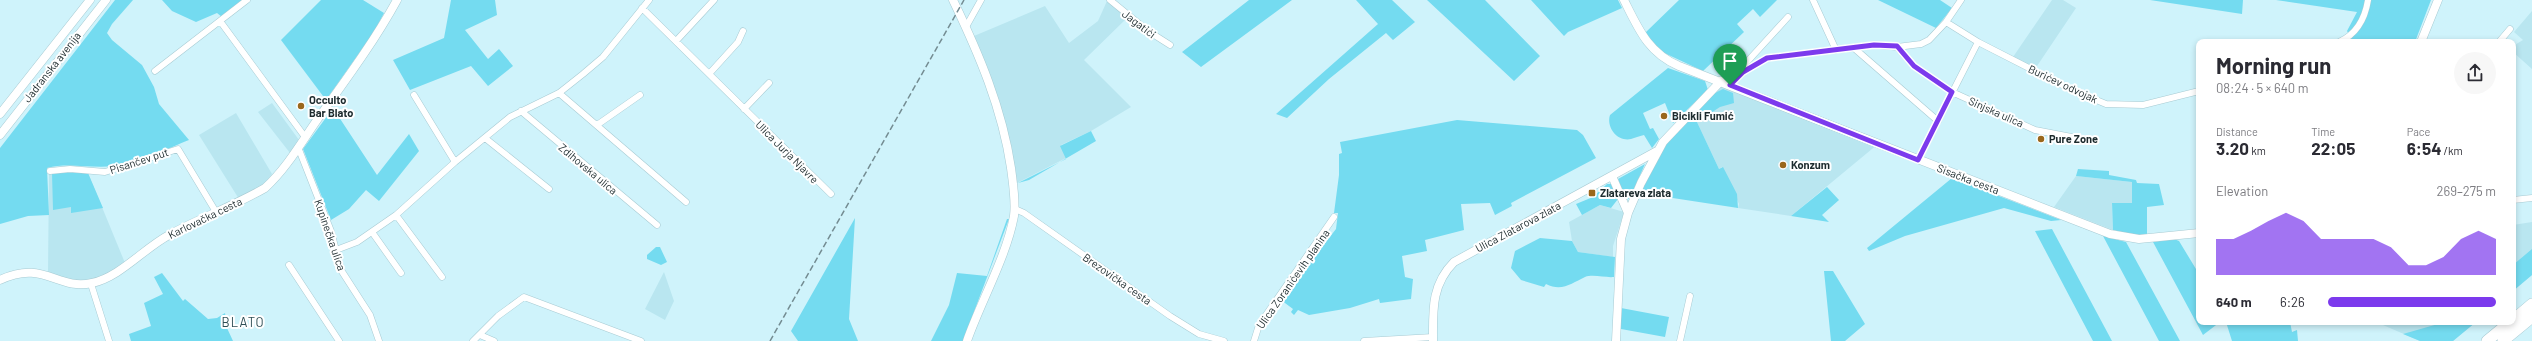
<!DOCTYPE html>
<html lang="en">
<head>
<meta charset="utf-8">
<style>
	body { margin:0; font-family:Barlow,sans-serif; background:#f7f7f7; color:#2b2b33; height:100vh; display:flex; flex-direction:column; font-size:15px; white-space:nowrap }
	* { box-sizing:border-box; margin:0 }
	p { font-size:13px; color:#7c7c81 }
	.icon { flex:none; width:22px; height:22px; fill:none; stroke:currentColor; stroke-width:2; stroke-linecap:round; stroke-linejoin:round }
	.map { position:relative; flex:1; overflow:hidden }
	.panel { position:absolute; left:2196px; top:39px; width:320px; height:286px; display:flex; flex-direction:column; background:#fff; border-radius:8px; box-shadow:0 2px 6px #0003 }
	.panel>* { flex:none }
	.pin { position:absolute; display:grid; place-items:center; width:34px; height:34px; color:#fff; margin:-41px -17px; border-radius:50% 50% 50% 0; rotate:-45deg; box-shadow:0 0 4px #0007 }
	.pin .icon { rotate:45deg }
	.round { display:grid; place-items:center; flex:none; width:42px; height:42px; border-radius:21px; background:#f7f7f7 }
	.summary { display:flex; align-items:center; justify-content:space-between; height:68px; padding:0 20px }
	h1 { font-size:22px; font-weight:700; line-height:30px }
	.stats { display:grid; grid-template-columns:repeat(3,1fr); gap:6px; height:68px; padding:4px 20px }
	.stats div { display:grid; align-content:center }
	.stats b { font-size:17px; font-weight:700 }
	.stats small { font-size:11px; font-weight:400 }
	.stats p { font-size:11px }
	.chart { height:112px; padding:8px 20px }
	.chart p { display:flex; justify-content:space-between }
	.chart svg { width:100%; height:72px; margin-top:4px; fill:#7c3aed; opacity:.7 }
	ul { padding:0 20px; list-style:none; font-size:13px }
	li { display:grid; grid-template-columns:64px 48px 1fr; align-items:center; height:30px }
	li i { height:10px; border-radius:5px; background:#7c3aed }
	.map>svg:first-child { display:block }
	.built { fill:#b9e6f0 }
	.green { fill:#74dbf0 }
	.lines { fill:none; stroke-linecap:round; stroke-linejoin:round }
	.street-casing { stroke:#a8cbd3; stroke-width:7 }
	.secondary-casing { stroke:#a8cbd3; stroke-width:9 }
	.highway-casing { stroke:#a8cbd3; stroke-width:12 }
	.street { stroke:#fff; stroke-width:6 }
	.secondary { stroke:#fff; stroke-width:8 }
	.highway { stroke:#fff; stroke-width:11 }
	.rail { stroke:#748c92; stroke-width:1.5; stroke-dasharray:6 3; stroke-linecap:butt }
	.route-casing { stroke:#fff; stroke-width:8 }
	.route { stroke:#7c3aed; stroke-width:5 }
	.poi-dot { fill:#9a671c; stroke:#fff; stroke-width:1.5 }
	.labels { text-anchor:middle; stroke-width:4; stroke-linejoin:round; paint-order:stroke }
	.street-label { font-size:11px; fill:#1d2b2e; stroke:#fff }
	.poi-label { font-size:11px; font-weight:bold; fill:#1d2b2e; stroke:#fff; text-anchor:start }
	.quarter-label { font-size:13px; letter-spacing:1px; fill:#304f56; stroke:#fff }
</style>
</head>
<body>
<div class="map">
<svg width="2532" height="341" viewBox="0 0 2532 341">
	<rect width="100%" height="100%" fill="#cff3fb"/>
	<path class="built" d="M2052,0h11l13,8 -41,61 -22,-12z
		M1107,1l20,17 -43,42 47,47 -40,24 -30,14 5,13 -49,25 -6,-36 -37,-111 71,-30 24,37 29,-22z
		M2532,11v58l-19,-17v-6l10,-6 -9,-8z
		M1721,81l157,63 -87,72 -53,-8 1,-4 -17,-37 -3,2 -22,-47z
		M272,103l27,37 -9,13 -32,-41z
		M236,113l36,61 -9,11 -24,14 -40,-64z
		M65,171l23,2 37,90 -23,15 -26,4 -28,-9 1,-99z
		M2076,176l56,6v21h-20l1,27 -59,-23z
		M1600,205l24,7 -11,34v11l-35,-5 -6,-11 -3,-19z
		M2532,222v53l-19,16v-66z
		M664,272l10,29 -9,19 -20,-11z
		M2376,322h100l-23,19h-33z"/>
	<path class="green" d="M115,0h18l-21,24 -5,9 5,7 30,25 12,22 5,17 30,36c-20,8 -54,24 -75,26 -23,3 -45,-4 -67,2l2,47 -21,1 -28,8v-76z
		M162,0h81l-21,17 -5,-4 -21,9 -24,-11z
		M321,0h42l21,13 -10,19 -48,68 -45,-60z
		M451,0h44l2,15 -32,15 23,29 11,-10 14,17 -25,20 -17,-20 -61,24 -17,-30 51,-22z
		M1249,0h43l-91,67 -19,-15z
		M1356,0h36l23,22 -22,18 -7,-7 -57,46 -42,39 -11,-4 102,-90z
		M1427,0h58l55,56 -26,25z
		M1531,0h87l4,8 -54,24 -4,4z
		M1679,0h98l-17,17 -7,-8 -16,15 7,8 -41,39 -43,-20 -15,-18z
		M1878,0h62l12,8 -16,20z
		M2150,0h93l-1,14z
		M2276,0h155l-16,42h-62l-6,-11 10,-19z
		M1668,68l37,13 3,9 -35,33 -8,-20 -22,10 7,16 3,-1 6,11 -7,9 -8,-13c-5,1 -9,3 -13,4 -14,3 -25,-12 -21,-24z
		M1723,89l10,4 1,10 -14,4 -23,15 22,47 4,-2 14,27 1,14 -98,-15 19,-39 12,-16 44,-45z
		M333,108l44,67 32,-41 10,17 -40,50 -13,-11 -17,19 -18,11 -28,-71z
		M1457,120l120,10 6,5 13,23 -85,45 1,3 -17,9 -5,-12 -29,1 3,26 -39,10 2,11 -25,5 3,21 8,2 -2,20 -31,4 -1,-4 -29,9 -41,7 -11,-5 -4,5 -3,-3 2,-3 -12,-9 55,-71 2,-16h-4l5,-38v-21l3,-1 -2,-11z
		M1091,131l5,10 -67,39 -11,3 48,-24 -6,-13z
		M1645,164l-15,34 -4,2 -8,-21z
		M2078,169l31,2v4l27,5 1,3 22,1 5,21 -17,2v28h-12l-22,-5 -1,-27h20v-21l-56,-6z
		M65,171l23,2 15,35 -32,5v-6l-18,3 -1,-37z
		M1952,178l109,42 -10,1 -47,-13 -99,28 -36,15 -2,-3z
		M1607,184h4l7,15 -7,9 -11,-3 -18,10 -6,-11 17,-7z
		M1827,187l12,13 -17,15 7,7 -38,-6z
		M855,218l-6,101 9,22h-60l-7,-10z
		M1007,219h2l-46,122h-32l18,-36 8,-32 30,3z
		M2052,229l60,112h-19l-58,-110z
		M2103,236l23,6 54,99h-21z
		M1540,238l32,3 6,11 37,5 -1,20c-8,1 -21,-3 -29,0 -13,6 -23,15 -39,7l-2,3 -23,-7 -10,-12 4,-17z
		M2174,239l5,2 20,33v48h21l-17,13 -50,-93z
		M656,247h4l7,15 -6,3 -14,-6v-4z
		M2532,249v26l-19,16v-26z
		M1824,271h9l32,53 -20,17h-14z
		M162,273l21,28 2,-2 23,20 9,-1 8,-5 2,15 6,13h-102l-2,-7 22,-8 -7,-23 19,-9 -9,-17z
		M1621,308l48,9 -4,20 -44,-8z
		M2226,322h64l2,10 5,-2 1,11h-66z
		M2445,322h31l-23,19h-33l-17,-7z"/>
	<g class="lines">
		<defs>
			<path id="street" d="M1110,0l38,31 22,14
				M1813,0l23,50
				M642,8l189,186
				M220,21l85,116
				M967,25l14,-25
				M676,41l38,-41
				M1978,42l94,48 34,14 37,1 56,-14
				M2339,42c18,-8 26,-23 29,-42
				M2499,42l11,-13
				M1897,47l17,19 38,26 83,38 52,10
				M1854,48l84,73
				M155,71l92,-71
				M1743,72l3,-9 42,-46
				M709,74l29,-32 5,-11
				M1730,85l13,-13 24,-14 107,-13 23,2 24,-3 8,-4 17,-18
				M559,93l127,109
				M414,95l41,67
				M744,109l25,-26
				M521,111l136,114
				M597,125l43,-30
				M485,138l64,51
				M298,147l33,84 10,39 29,45 9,26
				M1918,160l60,-118 -32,-20 15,-22
				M50,171l20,-2 35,3 73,-23 38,63
				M2513,200l19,-2
				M1015,209l9,4 146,103 29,18 25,7
				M396,215l46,62
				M372,232l29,41
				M336,250l21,-8 39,-27 59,-53 55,-45 49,-24 24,-19 20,-17 46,-57
				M289,265l50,76
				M91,284l18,57
				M480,335l14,6
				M473,341l25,-25 26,-19 117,44
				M1254,341l5,-16 75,-108
				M1364,341l69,-4
				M1680,341l10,-45"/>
			<path id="secondary" d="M953,0c26,54 49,108 58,168 2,16 5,33 3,48 -8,42 -33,85 -47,125
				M1624,0c14,28 24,53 55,66l431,168 29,5 60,-6
				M2421,42l17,-42
				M0,114l90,-114
				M0,135l106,-135
				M1612,176l16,37
				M0,280c44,-21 57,11 92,3 28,-6 51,-34 77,-48 31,-17 65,-29 96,-47 21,-19 36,-45 52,-68 28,-39 57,-78 80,-120
				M1433,341c0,-30 -2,-56 21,-79l203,-111
				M1616,341l5,-102 7,-26 13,-30 22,-41 58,-61"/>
			<path id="highway" d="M2513,320l19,-16
				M2487,341l23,-19
				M2503,341l29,-24"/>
		</defs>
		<use href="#street" class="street-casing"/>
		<use href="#secondary" class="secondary-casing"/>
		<use href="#highway" class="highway-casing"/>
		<use href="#street" class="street"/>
		<use href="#secondary" class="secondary"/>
		<use href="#highway" class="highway"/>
		<path class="rail" d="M770,341l194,-341"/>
	</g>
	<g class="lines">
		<defs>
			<path id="route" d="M1874,45l23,1 17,20 38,26 -34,68 -188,-75 13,-13 24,-14z"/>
		</defs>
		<use href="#route" class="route-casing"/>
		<use href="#route" class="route"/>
	</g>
	<g class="poi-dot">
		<circle cx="301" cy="106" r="4"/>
		<circle cx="1664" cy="116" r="4"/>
		<circle cx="2041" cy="139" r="4"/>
		<circle cx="1783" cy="165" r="4"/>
		<rect x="1588" y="189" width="8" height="8" rx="2"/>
	</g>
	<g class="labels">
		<g class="street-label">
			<text transform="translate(1139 24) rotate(37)" y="4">Jagatići</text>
			<text transform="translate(52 67) rotate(-52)" y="4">Jadranska avenija</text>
			<text transform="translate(2063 84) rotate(25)" y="4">Burićev odvojak</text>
			<text transform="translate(1996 112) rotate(24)" y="4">Sinjska ulica</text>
			<text transform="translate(787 152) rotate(45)" y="4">Ulica Jurja Njavre</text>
			<text transform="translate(139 161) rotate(-18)" y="4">Pisančev put</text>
			<text transform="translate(588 169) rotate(40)" y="4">Zdihovska ulica</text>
			<text transform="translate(1968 179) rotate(21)" y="4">Sisačka cesta</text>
			<text transform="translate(205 218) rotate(-26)" y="4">Karlovačka cesta</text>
			<text transform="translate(1518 227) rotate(-28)" y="4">Ulica Zlatarova zlata</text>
			<text transform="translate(330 235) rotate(71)" y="4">Kupinečka ulica</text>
			<text transform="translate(1117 279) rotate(35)" y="4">Brezovička cesta</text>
			<text transform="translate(1293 279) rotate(-55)" y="4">Ulica Zoranićevih planina</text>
		</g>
		<g class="poi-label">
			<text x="309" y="104">Occulto<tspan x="309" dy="13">Bar Blato</tspan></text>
			<text x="1672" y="120">Bicikli Fumić</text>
			<text x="2049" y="143">Pure Zone</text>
			<text x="1791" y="169">Konzum</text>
			<text x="1600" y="197">Zlatareva zlata</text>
		</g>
		<g class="quarter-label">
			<text x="243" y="327">BLATO</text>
		</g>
	</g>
</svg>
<div class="pin" style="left:1730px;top:85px;background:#1e9e55"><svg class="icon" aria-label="arrive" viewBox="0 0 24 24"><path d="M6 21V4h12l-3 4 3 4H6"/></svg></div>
<section class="panel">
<div class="summary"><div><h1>Morning run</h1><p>08:24 · 5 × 640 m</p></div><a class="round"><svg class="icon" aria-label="share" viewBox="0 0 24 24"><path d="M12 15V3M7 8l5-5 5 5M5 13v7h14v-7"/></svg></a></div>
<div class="stats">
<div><p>Distance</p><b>3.20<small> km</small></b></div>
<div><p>Time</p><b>22:05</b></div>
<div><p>Pace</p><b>6:54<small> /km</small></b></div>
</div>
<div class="chart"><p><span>Elevation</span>269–275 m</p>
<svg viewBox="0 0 160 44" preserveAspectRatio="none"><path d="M0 44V22L10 22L20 17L30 11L40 6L50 11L60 22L70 22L80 22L90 22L100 27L110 38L120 38L130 33L140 22L150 17L160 22V44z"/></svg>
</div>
<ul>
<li><b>640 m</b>6:26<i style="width:100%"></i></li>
</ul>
</section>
</div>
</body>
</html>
